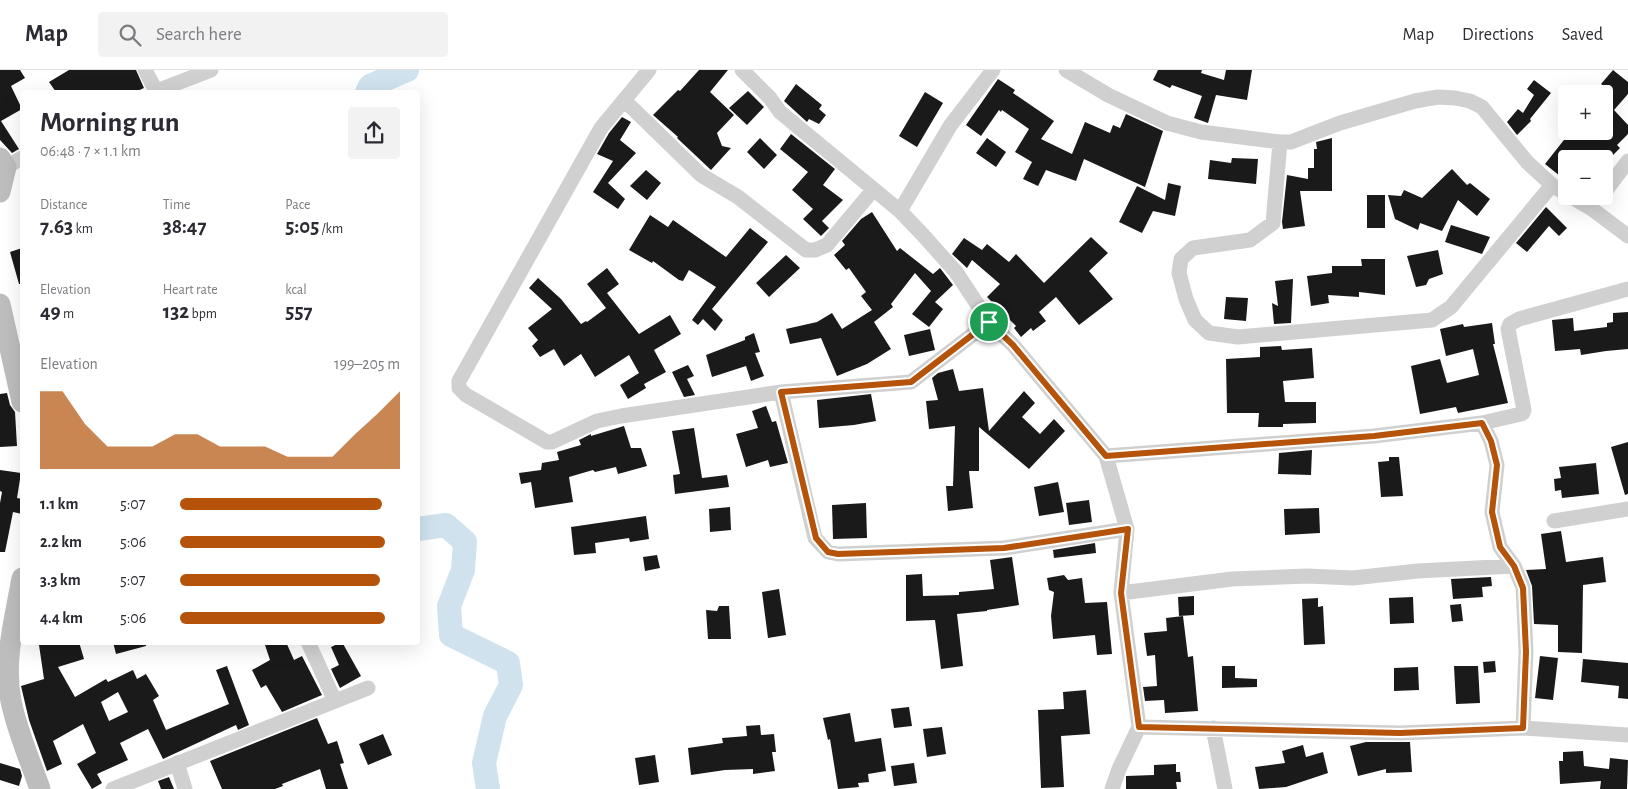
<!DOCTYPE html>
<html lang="en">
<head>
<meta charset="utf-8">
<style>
	body { margin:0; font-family:"Alegreya Sans",sans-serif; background:#f2f2f3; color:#2b2b33; height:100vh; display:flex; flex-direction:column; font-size:19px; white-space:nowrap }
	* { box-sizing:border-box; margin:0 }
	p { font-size:16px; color:#7c7c81 }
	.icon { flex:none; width:28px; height:28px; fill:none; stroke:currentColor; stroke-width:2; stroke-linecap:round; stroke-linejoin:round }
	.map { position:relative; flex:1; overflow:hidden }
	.drawer { position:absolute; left:20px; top:20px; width:400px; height:555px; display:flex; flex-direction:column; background:#fff; border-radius:5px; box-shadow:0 5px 20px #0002 }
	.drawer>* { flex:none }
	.controls { position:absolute; left:1558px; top:15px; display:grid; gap:10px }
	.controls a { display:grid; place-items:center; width:55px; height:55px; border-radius:5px; background:#fff; box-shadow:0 5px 20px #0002; font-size:25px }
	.pin { position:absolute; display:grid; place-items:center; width:42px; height:42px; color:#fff; margin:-21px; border:2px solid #fff; border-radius:50%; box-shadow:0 1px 5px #0007 }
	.round { display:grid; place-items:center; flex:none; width:52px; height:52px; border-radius:5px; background:#f2f2f3 }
	.summary { display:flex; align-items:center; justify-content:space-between; height:85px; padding:0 20px }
	h1 { font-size:28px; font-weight:700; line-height:38px }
	.metrics { display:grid; grid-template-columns:repeat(3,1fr); gap:8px; height:85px; padding:5px 20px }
	.metrics div { display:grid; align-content:center }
	.metrics b { font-size:21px; font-weight:700 }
	.metrics small { font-size:14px; font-weight:400 }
	.metrics p { font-size:14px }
	.chart { height:140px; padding:10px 20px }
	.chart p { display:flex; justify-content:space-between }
	.chart svg { width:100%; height:90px; margin-top:5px; fill:#b45309; opacity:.7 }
	ul { padding:0 20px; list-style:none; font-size:16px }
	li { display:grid; grid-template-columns:80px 60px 1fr; align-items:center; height:38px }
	li i { height:12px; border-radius:6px; background:#b45309 }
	header { display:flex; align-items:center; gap:30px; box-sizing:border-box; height:70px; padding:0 25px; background:#fff; border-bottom:1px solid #e1e1e2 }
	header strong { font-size:24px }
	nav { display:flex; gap:28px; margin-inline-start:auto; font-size:18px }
	.search { width:350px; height:45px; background:#f2f2f3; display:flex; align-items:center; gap:12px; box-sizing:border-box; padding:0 18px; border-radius:5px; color:#7c7c81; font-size:19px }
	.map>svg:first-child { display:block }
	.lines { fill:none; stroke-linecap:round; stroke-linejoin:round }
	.river { stroke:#cfe2ee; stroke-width:24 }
	.building { fill:#1a1a1a; fill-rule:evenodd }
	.street { stroke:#d0d0d0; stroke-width:15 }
	.secondary { stroke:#bdbdbd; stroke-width:21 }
	.route-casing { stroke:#fff; stroke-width:10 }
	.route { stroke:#b45309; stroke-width:6 }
</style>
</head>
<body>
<header>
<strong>Map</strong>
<div class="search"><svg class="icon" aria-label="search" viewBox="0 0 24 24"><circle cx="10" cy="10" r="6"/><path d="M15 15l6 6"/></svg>Search here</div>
<nav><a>Map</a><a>Directions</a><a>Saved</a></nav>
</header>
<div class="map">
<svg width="1628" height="719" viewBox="0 0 1628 719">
	<rect width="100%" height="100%" fill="#fff"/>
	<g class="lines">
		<path class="river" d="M367,22l3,-6 37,-16
			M418,459l28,-4 19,17 -2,28 -14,36 2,29 57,28 3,22 -16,31 -11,47 4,26"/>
	</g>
	<path class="building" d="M0,0h20l5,8 -14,8 11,23 -21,12 18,28 -7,4 -12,-13z
		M69,0h67l8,18 -9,4h-79l-7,-10z
		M699,0h29l-18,22 24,23 -17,18 5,13 9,2 -20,22 -34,-32 1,-1 -25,-22 25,-25 2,1z
		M1158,0h44l-1,3 23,7 2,-10h26l-5,30 -31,-5 -8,28 -14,-5 8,-22 -30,-11 -2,3 -17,-8z
		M1613,0l15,12v12l-14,16 14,15v9l-11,11 3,3 -11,11h-20l-7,-7 -5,7h-11v9l-6,8 -15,-12 26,-33h33v-37h-7l7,-8 -3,-2z
		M998,9l17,11 -2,3 41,28 -13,18 31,15 13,-32 25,11 3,-8 7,3 6,-14 37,17 -18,56 -61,-28 -8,22 -30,-11 -8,16 -15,-7 9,-17 -17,-10 14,-23 -27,-19 -1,2 -2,-2 -18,26 -15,-11z
		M1534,10l17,13 -21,26 1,2 -14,14 -10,-13 11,-13 5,4 11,-18 -7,-6z
		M796,14l26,21 -3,4 7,6 -7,9 -10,-5 -2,3 -23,-21z
		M748,21l16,16 -17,18 -18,-17z
		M925,22l18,11 -26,44 -18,-11z
		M622,47l9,5 -11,18 16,13 -28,30 17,16 -7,10 -25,-17 20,-31 -16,-7 12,-21z
		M791,64l44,35 -12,16 20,15 -21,21 7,7 -8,8 -18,-17 10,-10 -21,-19 16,-18 -28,-23z
		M760,68l17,17 -13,14 -17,-17z
		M987,68l19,14 -10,15 -20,-14z
		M1332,68v53h-32l5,35 -22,3 -1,-7 5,-47 21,4v-11h6v-19h3l-1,-7z
		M1232,88l26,1 -2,25 -48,-5 2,-19 21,3z
		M1452,99l15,16 3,-2 20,16 -13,17 -19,-16 -16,31 -22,-8 -2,7 -23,-11 -7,-24 13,1 3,-6 18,8z
		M646,100l15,13 -14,17 -17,-14z
		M1168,113l13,3 -6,30 -22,-5 -11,22 -23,-11 18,-36 28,14z
		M1367,125h18v33h-18z
		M1546,137l21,21 -8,8 -10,-10 -22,26 -11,-9z
		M872,142l25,39 3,-3 33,26 7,-6 13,17 -18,17 8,7 -14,18 -17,-13 19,-23 -16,-18 -24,31 2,3 -19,15 17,27 -24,15 -30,12 -16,-38 -31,6 -4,-15 31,-7 15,-9 10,16 30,-19 -11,-14 5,-4 -17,-24 -3,2 -12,-15 11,-10 -3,-4 19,-22z
		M650,145l18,12 5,-7 53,37 24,-29 18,14 -56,67 11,11 -8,11 -12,-12 -5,6 -6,-5 24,-33 -27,-17 -6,11 -4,-1 -26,-19 -1,2 -23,-13z
		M1451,155l39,12 -8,17 -37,-12z
		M1091,167l17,16 -19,18 24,28 -34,26 -23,-28 -17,15 7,9 -13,10 -2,-3 -10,9 -7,-9 2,-2 -29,-29 13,-13 -28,-24 -5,8 -15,-14 12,-16 18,12 5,-6 22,18 7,-8 28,29z
		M22,178v36h-3l-9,-32z
		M1438,180l5,24 -14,5 -3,6 -10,2 -9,-31z
		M786,185l14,13 -31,29 -13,-14z
		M1361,189h24v36l-26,-3v5l-31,-2 1,8 -18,3 -4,-30 25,-3v-7h30z
		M607,198l12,16 -12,9 32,41 31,-19 11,19 -27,16 12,22 -22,12 2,4 -18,11 -8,-14 19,-12 -10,-18 -34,22 -14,-23 -17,12 -10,-17 -14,8 -8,-11 6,-6 -10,-12 24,-19 -23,-21 9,-10 23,21 20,25 5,-3 1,1 19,-14 -19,-24z
		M1293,209l-2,44 -17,1 -2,-21 6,3 -3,-25z
		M1226,227l22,1 -2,23 -22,-2z
		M1628,242v37l-22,2 -25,4 -1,-6 -25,2 -3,-31 21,-2 1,13 33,-4v-4l6,-1v-9z
		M1492,253l3,21h-2l15,59 -50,10 -2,-6 -36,7 -9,-48 29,-7 7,24 32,-8 -6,-26 -27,7 -6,-27 23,-5 1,3z
		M930,259l5,21 -26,6 -5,-21z
		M754,263l6,19 -5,1 9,23 -13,5 -5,-15 -34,11 -6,-22 39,-15v-3z
		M1281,276l1,4 30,-2 2,30 -31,3 2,21h31v21l-33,1v3h-25l1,-14h-32l-1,-54 34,-2v-10z
		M688,295l6,11 -7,3 8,16 -11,2 -12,-25z
		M953,299l6,22 24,-3 6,43 35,-40 11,12 -13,14 18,17 14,-15 11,12 -36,38 -50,-42v44h-10l4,37 -25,3 -2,-25h7l2,-60 -26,3 -3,-28 12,-1 -6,-22 6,-5z
		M7,323l3,12 5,7 2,34 -17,1v-53z
		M871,324l5,27 -22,4 -35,3 -2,-28z
		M766,336l6,16 4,-1 12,42 -18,4 -2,-7 -22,7 -10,-33 22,-6 -6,-17z
		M624,356l7,22h10l6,18 -29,8 -2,-7 -21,5 -2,-2 -24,7 4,25 -38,6 -4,-26 -10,2 -2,-11 22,-3 1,-7 17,-3 -2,-8 24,-7 -2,-5 12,-6v2z
		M694,358l8,50 25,-3 2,12 -54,7 -2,-19 7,-1 -8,-43z
		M1628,372v52l-3,1 -14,-48z
		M1312,380l-1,25 -33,-1 1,-21z
		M1389,387h10l4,39 -22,1 -3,-35 11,-1z
		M1596,393l3,31 -37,4 -1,-8 -6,1 -1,-12 7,-1 -2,-11z
		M0,400l21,3 -4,25 5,1v15l-9,-2 -8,40h-5v-49l2,-11 -2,-1z
		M1058,412l6,30 -25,4 -5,-29z
		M1089,430l3,22 -23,3 -3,-22z
		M866,433l1,35 -34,1 -1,-34z
		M730,437l1,23 -21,2 -1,-23z
		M1319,438l1,25 -35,2 -1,-26z
		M646,446l3,23 -19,3 -1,-4 -34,5 1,10 -22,2 -3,-28z
		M1561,461l5,31 37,-5 3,25 -23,3 -1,68 -24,-1v-27l-24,-1 -2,-38 -6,-16 20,-1 -5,-35z
		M1095,473l1,10 -42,5 -1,-8z
		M657,485l3,13 -15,3 -2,-14z
		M1012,487l7,48 -32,5v1l-30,3 6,52 -22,3 -6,-49 -29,1v-46l16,-1 1,22 36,-1v-3l35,-3 -4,-29z
		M1064,505l4,5 14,-2 3,25 22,-1 5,52 -15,1 -2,-20 -42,4 -2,-23 3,-24 -5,-2 -2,-12z
		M1491,507l1,9 -10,1 1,10 -30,2 -2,-20z
		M779,519l7,46 -18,3 -6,-46z
		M1194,526v19l-15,1 -1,-19z
		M1413,527l1,26 -24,1 -1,-26z
		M1318,528v9l5,-1 2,38 -21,1 -2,-46z
		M1461,534l2,17 -11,1 -2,-17z
		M719,536h10l2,33h-23l-2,-29 11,1z
		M1183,546l5,41 5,-1 5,55 -33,2 -1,-13 -19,1 -2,-14 14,-1 -2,-31 -8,1 -3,-23 23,-2 -1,-13z
		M56,572h23l5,17 -26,8 17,30 31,-18 2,3 25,-12 4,9 9,-5 13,22 -6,4 13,30 63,-26 -13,-34 11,-4 22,59 -11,5 -2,-5 -73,34 -15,-30 -28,14 8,17 -31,14 5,9 -10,6 -15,-25 19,-11 -13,-29 -30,17 9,23 -15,7 -18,-51 -8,-34 23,-7 -5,-34zM118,622l10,20 -19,9 -8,-19z
		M113,572h33v4l-30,8z
		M264,572h22l8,18 8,-4 20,39 -40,17 -16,-27 -5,3 -9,-18 18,-10z
		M342,572l19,34 -21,12 -9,-19 8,-4 -8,-18z
		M1540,586l18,2 -5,42 -18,-2z
		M1583,589l45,4v36l-10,-1 1,-12 -38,-4z
		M1495,591l1,11 -12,1 -1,-11z
		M1222,596h13v12l22,1v8l-35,1z
		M1454,596h24l2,37 -24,1z
		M1418,597l1,23 -25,1v-23z
		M1086,620l4,44 -29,2 3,51 -23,1 -3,-78 26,-1 -1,-17z
		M909,637l3,19 -18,2 -3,-19z
		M850,643l5,29 26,-4 5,33 -18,3 1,8 -11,1 1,4 -21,2 -8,-50 -2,1 -5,-22z
		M317,648l11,26 9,-3 7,22 -4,1 8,25h-22l-6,-20 -38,15 1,2 -8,3h-53l-12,-28z
		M760,655l1,10 13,-1 2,18h-4l3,19 -22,3v-5l-28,1 -34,5 -3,-27 35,-5 -1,-5 25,-2 -1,-10z
		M942,657l4,27 -19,3 -4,-28z
		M383,664l9,21 -24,10 -9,-21z
		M1366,672h44l2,30 -26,1v-4l-28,7 -8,-30z
		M1303,675l3,12 17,-5 5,21 -42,14 -27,2 -4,-22 30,-4 -3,-12z
		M1583,681l1,15 25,3 1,-11 18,2 -1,29h-27l1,-8 -41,3 -1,-23h4v-9z
		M655,685l4,27 -20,3 -4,-27z
		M0,693l20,6 2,7 -3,10 -19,-6z
		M914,693l3,20 -23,3 -3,-20z
		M1176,694v8h4l1,10h-5l1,7h-51v-13l28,-1v-10z
		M169,707l5,12h-13l-3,-8z"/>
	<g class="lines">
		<path class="street" d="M145,0l11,21
			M649,0l-48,58 -142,253v7l7,7 81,47h5l45,-21 24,-5 160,-24 130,-10 78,-60
			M742,0l28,28 10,14 120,99 23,24 33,37 33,50 24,23 93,111 21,73 -6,64 18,134 261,6 123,-5 105,7
			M1066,0l42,25 59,28 34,9 79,10h11l49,-19 75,-22 23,-4 17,1 15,3 12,6 45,55 25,23 14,9
			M154,22l57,-22
			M624,30l77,75 37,22 68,53h9l12,-5 46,-55
			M1280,72l-7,81 -23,17 -57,8 -12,11 -2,14 7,26 9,21 14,13 29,4 194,-17 19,-13 101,-122
			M6,97l16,-9
			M1604,123l24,-32
			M1570,126l22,13 36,27
			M900,141l50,-85 43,-56
			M781,322l34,146 13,14 10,2 166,-6 123,-19
			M1482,353l9,18 6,24 -5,47 8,35 14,19 9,21 3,64 -3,77
			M1106,386l268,-20 108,-13 39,-9 2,-1 1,-3 -16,-81 2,-5 9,-5 109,-30
			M1554,451l74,-12
			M1121,523l111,-14 75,-3 46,2 65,-7 96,-5
			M308,572l27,59
			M1213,658l12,61
			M177,693l8,26
			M113,719l255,-101
			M1112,719l7,-20 20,-42"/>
		<path class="secondary" d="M0,88l6,9 -6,25
			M0,234l22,98
			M22,508c-7,40 -19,83 -11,123 6,30 19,59 29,88"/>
	</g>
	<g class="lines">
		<defs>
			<path id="route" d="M989,252l24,23 93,111 268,-20 108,-13 9,18 6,24 -5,47 8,35 14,19 9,22 3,64 -3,76 -123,5 -261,-6 -18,-134 7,-64 -124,19 -166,6 -10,-2 -12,-14 -35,-146 130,-10z"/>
		</defs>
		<use href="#route" class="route-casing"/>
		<use href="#route" class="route"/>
	</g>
</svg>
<div class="controls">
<a>+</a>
<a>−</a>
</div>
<div class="pin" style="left:989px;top:252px;background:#1e9e55"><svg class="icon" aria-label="arrive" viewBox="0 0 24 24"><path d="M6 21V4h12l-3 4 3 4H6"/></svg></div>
<section class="drawer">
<div class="summary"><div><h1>Morning run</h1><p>06:48 · 7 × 1.1 km</p></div><a class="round"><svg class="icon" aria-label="share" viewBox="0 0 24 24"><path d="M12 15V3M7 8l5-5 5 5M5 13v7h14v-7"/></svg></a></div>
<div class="metrics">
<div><p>Distance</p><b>7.63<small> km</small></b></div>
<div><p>Time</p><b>38:47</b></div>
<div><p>Pace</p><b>5:05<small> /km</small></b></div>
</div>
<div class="metrics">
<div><p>Elevation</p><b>49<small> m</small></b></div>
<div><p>Heart rate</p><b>132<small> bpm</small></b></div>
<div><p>kcal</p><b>557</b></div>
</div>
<div class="chart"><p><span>Elevation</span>199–205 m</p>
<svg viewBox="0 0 160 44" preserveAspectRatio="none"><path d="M0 44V6L10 6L20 22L30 33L40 33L50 33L60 27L70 27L80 33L90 33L100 33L110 38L120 38L130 38L140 27L150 17L160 6V44z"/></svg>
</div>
<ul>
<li><b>1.1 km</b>5:07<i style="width:92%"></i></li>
<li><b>2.2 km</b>5:06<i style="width:93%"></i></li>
<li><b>3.3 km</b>5:07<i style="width:91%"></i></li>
<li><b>4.4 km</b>5:06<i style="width:93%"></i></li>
</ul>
</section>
</div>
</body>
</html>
